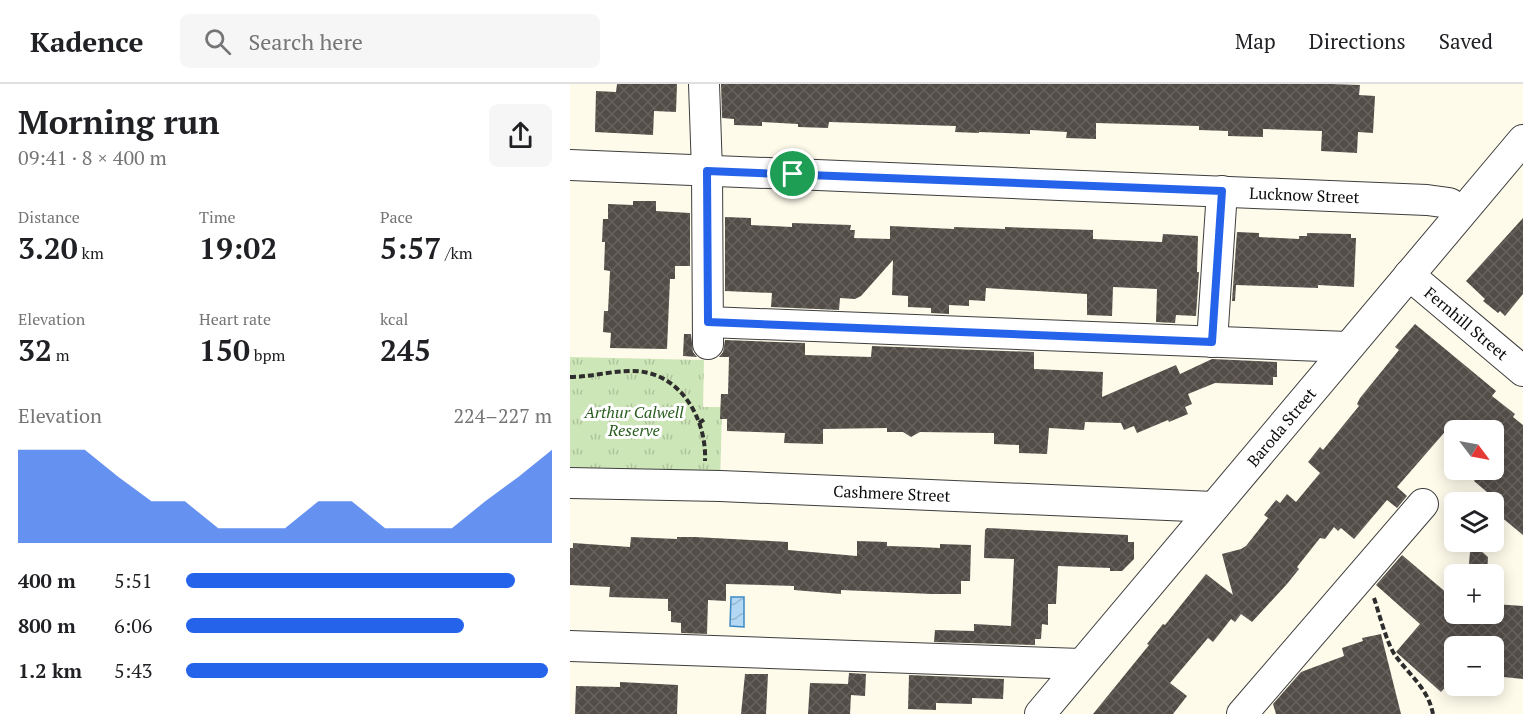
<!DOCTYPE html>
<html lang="en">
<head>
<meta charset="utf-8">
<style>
	body { margin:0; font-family:"PT Serif",serif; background:#f6f6f6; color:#202124; height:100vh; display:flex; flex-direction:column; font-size:22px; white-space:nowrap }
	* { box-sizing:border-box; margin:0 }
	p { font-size:20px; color:#757577 }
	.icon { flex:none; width:33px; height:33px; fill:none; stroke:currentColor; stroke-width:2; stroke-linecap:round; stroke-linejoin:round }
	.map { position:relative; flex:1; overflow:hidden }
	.side { display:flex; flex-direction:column; background:#fff; width:570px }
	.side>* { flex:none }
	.needle { width:39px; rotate:122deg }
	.controls { position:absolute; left:874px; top:336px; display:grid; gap:12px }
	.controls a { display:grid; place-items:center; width:60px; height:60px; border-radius:9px; background:#fff; box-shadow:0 3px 15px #0003; font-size:30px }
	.pin { position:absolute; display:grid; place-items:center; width:51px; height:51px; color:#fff; margin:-26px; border:3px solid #fff; border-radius:50%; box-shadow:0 2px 6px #0007 }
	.round { display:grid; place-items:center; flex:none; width:63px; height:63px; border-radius:9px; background:#f6f6f6 }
	.head { display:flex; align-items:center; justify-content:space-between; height:102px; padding:0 18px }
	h1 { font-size:33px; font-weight:700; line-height:45px }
	.metrics { display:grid; grid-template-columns:repeat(3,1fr); gap:9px; height:102px; padding:6px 18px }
	.metrics div { display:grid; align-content:center }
	.metrics b { font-size:30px; font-weight:700 }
	.metrics small { font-size:16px; font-weight:400 }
	.metrics p { font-size:16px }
	.chart { height:168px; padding:12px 18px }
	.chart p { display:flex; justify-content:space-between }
	.chart svg { width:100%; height:108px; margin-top:6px; fill:#2563eb; opacity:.7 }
	ul { padding:0 18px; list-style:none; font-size:20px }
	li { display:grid; grid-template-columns:96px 72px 1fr; align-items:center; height:45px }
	li i { height:15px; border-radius:8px; background:#2563eb }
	header { display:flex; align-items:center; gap:36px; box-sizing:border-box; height:84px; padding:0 30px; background:#fff; border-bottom:2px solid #e0e0e0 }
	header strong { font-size:28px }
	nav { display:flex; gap:33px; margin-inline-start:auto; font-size:21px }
	.search { width:420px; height:54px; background:#f6f6f6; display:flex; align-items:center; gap:15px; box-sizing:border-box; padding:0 21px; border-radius:9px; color:#757577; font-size:22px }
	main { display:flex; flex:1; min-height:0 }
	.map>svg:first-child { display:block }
	.park { fill:url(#park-tufts) }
	.water { fill:url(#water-waves); stroke:#3d89c6; stroke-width:1.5 }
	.building { fill:url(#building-cross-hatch) }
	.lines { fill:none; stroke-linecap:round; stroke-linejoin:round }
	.minor-casing { stroke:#3e3e3e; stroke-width:32 }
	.path { stroke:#2d2d2d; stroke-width:4; stroke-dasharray:6 3; stroke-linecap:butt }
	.minor { stroke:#fff; stroke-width:30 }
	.route-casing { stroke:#fff; stroke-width:12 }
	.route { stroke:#2563eb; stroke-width:8 }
	.labels { text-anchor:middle; stroke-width:6; stroke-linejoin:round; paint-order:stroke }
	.street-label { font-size:16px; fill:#0b0b0b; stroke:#fff }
	.park-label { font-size:16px; font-style:italic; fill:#2a5f20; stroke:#fff }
</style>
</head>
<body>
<header>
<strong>Kadence</strong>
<div class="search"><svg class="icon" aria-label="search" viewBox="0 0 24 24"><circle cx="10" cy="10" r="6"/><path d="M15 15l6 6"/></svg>Search here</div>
<nav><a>Map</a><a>Directions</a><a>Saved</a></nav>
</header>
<main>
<section class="side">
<div class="head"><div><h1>Morning run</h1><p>09:41 · 8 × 400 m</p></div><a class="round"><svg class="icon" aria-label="share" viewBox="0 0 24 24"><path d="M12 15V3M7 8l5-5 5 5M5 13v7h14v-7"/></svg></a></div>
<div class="metrics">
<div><p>Distance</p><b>3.20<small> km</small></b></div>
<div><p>Time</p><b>19:02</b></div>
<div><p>Pace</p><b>5:57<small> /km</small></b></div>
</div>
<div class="metrics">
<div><p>Elevation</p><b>32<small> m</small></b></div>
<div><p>Heart rate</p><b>150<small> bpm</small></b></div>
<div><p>kcal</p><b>245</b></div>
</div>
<div class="chart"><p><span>Elevation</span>224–227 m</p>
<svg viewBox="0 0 160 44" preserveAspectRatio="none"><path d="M0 44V6L10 6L20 6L30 17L40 27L50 27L60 38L70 38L80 38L90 27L100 27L110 38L120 38L130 38L140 27L150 17L160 6V44z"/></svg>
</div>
<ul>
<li><b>400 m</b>5:51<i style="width:90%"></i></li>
<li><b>800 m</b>6:06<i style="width:76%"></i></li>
<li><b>1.2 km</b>5:43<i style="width:99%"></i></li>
</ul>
</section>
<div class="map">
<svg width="953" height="630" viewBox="0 0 953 630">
	<defs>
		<pattern id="park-tufts" width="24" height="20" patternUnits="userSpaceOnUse" patternTransform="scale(1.5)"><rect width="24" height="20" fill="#cde6b7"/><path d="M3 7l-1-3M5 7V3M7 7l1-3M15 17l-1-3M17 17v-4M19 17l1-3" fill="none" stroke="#afc49c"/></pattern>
		<pattern id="water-waves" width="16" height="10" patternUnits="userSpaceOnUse" patternTransform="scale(1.5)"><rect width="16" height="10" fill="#b2d8f3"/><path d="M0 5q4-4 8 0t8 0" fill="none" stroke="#98b8cf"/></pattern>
		<pattern id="building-cross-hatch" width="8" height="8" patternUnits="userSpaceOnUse" patternTransform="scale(1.5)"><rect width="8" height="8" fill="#534d48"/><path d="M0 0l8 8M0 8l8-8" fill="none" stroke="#67625e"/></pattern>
	</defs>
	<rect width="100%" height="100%" fill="#fefbeb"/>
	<path class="park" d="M0,273l134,3 -1,47h19l-2,79 -150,-3z"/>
	<path class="water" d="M161,513h13v30l-14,-1z"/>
	<path class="building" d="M47,0h60l-1,28 -22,-1 -1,24 -58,-3 1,-41 20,1z
		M151,0h610l29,1 -1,10 16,1 -2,37 -15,-1 -1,21 -36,-2 1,-20 -59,-2v8l-35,-1v-5l-29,-1v-4l-103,-3v16l-30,-1 1,-6 -37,-2v4l-51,-2v1l-24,-1 1,-6 -34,-1 -93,-3 -1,6 -30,-1v-3l-36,-2v4l-28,-1v-6l-12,-1z
		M63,117h23v10l34,2v53h-15v13h-5l-3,70 -57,-1 1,-15 -8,-1 1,-21h4l2,-40 -6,-1 1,-28h-3l1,-23h5v-15l25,1z
		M155,133l26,1v7l41,2v-4l59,2 -1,5h5l-1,8 36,1v-13l64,3v-2l51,2v-2l88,3v9l69,3 1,-8 35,2 -1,36h2l-3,44 -20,-1 -1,8 -19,-1 1,-33 -44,-2 -1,29 -25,-1v-21l-101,-6 -1,13 -16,-1v6l-20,-1v9l-18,-1v-5l-23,-1v-11l-16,-1 1,-35 -32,36 -6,3 -15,-1 -1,12 -68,-3 1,-14 -47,-2z
		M953,134v76l-18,22 -5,-5 -2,2 -15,-12 2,-2 -19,-18z
		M667,148l22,1v4l40,2v-3h8v-3l44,1v4h5l-2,49 -36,-2v3l-82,-3 -1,16h-3z
		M845,240l81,67 -4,5 23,18 -2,3 10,8v110l-29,-24v-13l-20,-17 9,-11h11v-40h-35l-6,-5 -2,2 -1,-1 -53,61 10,9 -10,12 -10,-8 -33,39 -13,-11 -3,3 -4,-4 -9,12 -5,-1 -23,29 2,2 -12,15 -35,38 -11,-8 -6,8 -4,-3 -18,23 -5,-4 -38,45 17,13 -14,18h-80l56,-69 -2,-1 16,-20 2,1 41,-51 27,21 -11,-41 19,-5 5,-3 22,-28 -4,-3 12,-15 4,3 7,-9 9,8 24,-29 -12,-11 12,-15 3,3 36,-44 -2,-2 3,-6 39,-48 -4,-3z
		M114,250h7l2,18 4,5 -14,-1z
		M155,256l80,3v12l66,2 1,-11 162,6v17l69,3 -1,25 74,-32 4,9 32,-15 65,3v15h-4v8l-58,-2 -27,11 4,10 -7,3 3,7 -19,8 -1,-2 -31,13 -3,-7 -10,4 -3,-7 -36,-1 -1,8 -35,-2 -2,26 -28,-1v-8l-25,-1v-11l-74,-1 -9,5 -8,-5h-16v-4l-64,1v15l-39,-1 1,-10 -58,-2v-12h-7l1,-25h7l1,-37h-10l4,-5z
		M417,444l141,7v7h6v17l-12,12h-12v-3l-52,-2 -2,38h-8v21l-6,-1 -1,15h-6v6l-101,-3 1,-12 39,1v-7l37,2 3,-67 -30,-1 1,-28z
		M61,453l46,2v-2h18l93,5v8l69,6v-15l30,1v4l33,1 20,1v-4l31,1 -1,36h-9v13h-29l-91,-4v4l-47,-4v-4l-68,-2v17l-18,-1 -1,34 -26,-1v-10l-10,-1v-11h-3v-12l-59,-2 1,-10 -40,-2v-37h3v-5l57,4z
		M901,458l17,15 -1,17h-19z
		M832,471l53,45v14h39v-10l29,2v73l-29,-3v-30h-39v30l-14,16 -45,-40 24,-28 -44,-39z
		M811,550l20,80h-125l-3,-10 28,-32 43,-16 -2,-8 21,-7 -1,-3z
		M279,589l17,1 -1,22 -14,-1 -1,19h-42l2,-31 38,1z
		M175,590h23l-2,40h-25z
		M339,591l95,4 -1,20 -31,-1v6l-36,-1v7l-28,-1z
		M50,598l58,3 -1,29h-102l1,-28 44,1z"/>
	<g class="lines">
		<defs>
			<g id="minor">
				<path d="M134,0l3,87 1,173"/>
				<path id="s1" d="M0,81l857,35 22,3 13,8"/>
				<path id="s2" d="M839,191l114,96"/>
				<path d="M138,238l640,25"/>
				<path d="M642,258l10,-151"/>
				<path id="s3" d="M0,399l150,3 494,21"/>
				<path d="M0,562l511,18"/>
				<path id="s4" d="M470,630l483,-574"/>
				<path d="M672,630l181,-210"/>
			</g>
		</defs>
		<use href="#minor" class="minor-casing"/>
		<path class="path" d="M0,293c20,0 40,-6 61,-6 48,-1 76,47 74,90
			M129,339l6,-4
			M804,514c5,15 13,46 21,57 14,20 33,33 38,59"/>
		<use href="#minor" class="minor"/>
	</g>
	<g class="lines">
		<defs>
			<path id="route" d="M137,87l515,20 -10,151 -504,-20z"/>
		</defs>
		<use href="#route" class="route-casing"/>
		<use href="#route" class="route"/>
	</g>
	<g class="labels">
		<g class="street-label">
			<text dy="6" stroke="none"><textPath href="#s1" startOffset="735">Lucknow Street</textPath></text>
			<text dy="6" stroke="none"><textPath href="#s2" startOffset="75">Fernhill Street</textPath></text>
			<text dy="6" stroke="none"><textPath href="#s4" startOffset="375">Baroda Street</textPath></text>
			<text dy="6" stroke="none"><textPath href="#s3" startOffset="322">Cashmere Street</textPath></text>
		</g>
		<g class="park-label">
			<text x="64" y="334">Arthur Calwell<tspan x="64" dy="18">Reserve</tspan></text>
		</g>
	</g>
</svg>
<div class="controls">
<a><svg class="needle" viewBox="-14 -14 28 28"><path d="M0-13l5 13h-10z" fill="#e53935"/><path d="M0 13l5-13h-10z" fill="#757577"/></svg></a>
<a><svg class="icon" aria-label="layers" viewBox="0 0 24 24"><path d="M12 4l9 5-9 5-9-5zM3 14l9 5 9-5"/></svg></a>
<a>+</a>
<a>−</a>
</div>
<div class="pin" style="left:223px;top:90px;background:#1e9e55"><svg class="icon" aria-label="arrive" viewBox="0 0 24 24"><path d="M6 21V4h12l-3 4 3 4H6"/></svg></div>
</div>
</main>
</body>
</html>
